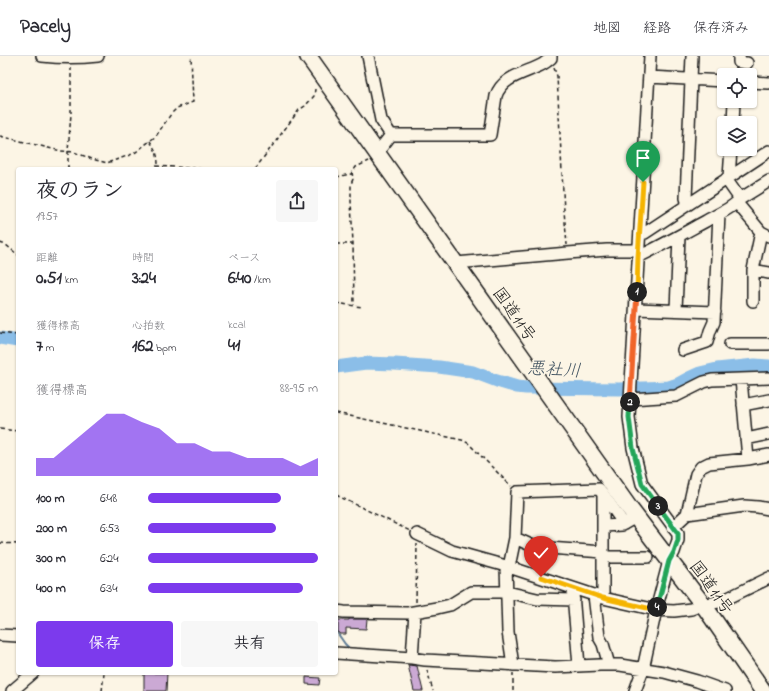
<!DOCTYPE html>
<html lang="ja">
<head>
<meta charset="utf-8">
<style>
	body { margin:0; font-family:"Indie Flower","Klee One",sans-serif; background:#f7f7f7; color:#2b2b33; height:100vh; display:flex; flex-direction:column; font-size:15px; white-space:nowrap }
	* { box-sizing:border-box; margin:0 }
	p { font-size:13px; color:#7c7c81 }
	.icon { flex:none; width:22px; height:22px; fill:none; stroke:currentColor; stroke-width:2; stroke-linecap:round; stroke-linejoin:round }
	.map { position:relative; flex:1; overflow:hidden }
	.sheet { position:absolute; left:16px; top:111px; width:322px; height:508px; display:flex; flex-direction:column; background:#fff; border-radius:4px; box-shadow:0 1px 3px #0004 }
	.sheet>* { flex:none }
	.fabs { position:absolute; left:717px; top:12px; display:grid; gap:8px }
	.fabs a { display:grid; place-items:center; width:40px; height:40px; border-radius:4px; background:#fff; box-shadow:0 1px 3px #0004; font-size:20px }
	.pin { position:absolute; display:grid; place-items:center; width:34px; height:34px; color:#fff; margin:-41px -17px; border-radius:50% 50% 50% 0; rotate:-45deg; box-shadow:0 0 4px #0007 }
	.pin .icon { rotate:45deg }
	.km { position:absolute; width:20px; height:20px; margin:-10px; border-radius:50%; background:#222; color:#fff; font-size:11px; line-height:20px; text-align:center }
	.round { display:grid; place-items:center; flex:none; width:42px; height:42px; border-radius:4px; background:#f7f7f7 }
	.summary { display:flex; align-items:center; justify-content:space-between; height:68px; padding:0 20px }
	h1 { font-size:22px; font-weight:700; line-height:30px }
	.stats { display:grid; grid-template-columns:repeat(3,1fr); gap:6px; height:68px; padding:4px 20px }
	.stats div { display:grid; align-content:center }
	.stats b { font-size:17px; font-weight:700 }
	.stats small { font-size:11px; font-weight:400 }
	.stats p { font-size:11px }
	.chart { height:112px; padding:8px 20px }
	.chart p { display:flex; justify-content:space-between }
	.chart svg { width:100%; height:72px; margin-top:4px; fill:#7c3aed; opacity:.7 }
	.cta { display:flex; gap:8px; margin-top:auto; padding:8px 20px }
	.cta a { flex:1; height:46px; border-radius:4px; background:#7c3aed; color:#fff; font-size:16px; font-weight:700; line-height:46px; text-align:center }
	.cta a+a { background:#f7f7f7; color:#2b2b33 }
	ul { padding:0 20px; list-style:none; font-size:13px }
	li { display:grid; grid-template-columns:64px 48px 1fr; align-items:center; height:30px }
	li i { height:10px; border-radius:5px; background:#7c3aed }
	header { display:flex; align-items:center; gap:24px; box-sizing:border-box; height:56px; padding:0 20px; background:#fff; border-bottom:1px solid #e1e1e2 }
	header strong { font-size:19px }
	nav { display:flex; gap:22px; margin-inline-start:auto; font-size:14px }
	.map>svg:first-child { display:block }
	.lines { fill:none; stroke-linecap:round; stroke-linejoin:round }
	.stream { stroke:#5f7d96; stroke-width:2 }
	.river { stroke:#8bbee8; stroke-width:13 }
	.building { fill:#cba9d4; stroke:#1c1c1c }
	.minor-casing { stroke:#1c1c1c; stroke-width:14 }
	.highway-casing { stroke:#1c1c1c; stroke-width:19 }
	.path { stroke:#1c1c1c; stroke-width:1.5; stroke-dasharray:4 3; stroke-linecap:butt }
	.minor { stroke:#fcf5e5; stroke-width:11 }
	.highway { stroke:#fcf5e5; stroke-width:16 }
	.split-1-casing { stroke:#fff; stroke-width:8 }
	.split-2-casing { stroke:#fff; stroke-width:8 }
	.split-3-casing { stroke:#fff; stroke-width:8 }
	.split-4-casing { stroke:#fff; stroke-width:8 }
	.split-5-casing { stroke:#fff; stroke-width:8 }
	.split-1 { stroke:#f5b400; stroke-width:5 }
	.split-2 { stroke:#f0652b; stroke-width:5 }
	.split-3 { stroke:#22a559; stroke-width:5 }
	.split-4 { stroke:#22a559; stroke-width:5 }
	.split-5 { stroke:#f5b400; stroke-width:5 }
	.labels { text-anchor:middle; stroke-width:3.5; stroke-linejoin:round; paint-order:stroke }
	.street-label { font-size:17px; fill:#1c1c1c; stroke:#fcf5e5 }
	.water-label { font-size:18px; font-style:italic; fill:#435563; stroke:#fcf5e5 }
</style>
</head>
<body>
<header>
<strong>Pacely</strong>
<nav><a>地図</a><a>経路</a><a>保存済み</a></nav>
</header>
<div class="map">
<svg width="769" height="635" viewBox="0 0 769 635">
	<rect width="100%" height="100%" fill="#fcf5e5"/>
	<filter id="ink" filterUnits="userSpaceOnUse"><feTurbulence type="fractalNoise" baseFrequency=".025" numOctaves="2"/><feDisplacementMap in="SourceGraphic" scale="8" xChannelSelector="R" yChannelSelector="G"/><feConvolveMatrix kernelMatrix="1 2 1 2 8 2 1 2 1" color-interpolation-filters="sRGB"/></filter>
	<g filter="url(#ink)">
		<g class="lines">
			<path class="stream" d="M336,575l9,13 5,5"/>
			<path class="river" d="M0,282l18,3
				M336,311l30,-4 29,1 44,3 34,5 24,9 20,6 9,1 93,1 50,-2 9,-3 11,-6 11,-5 17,-4 38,-4 14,1"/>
		</g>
		<path class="building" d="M349,563h18l-1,10 -20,-1v6h-6v-1l-2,-1v-12h11z
			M408,609l9,1 6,25h-9z
			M144,617h23l-1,18h-22z
			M306,621l14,1 -1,7 -13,-1z"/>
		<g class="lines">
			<defs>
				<path id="minor" d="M42,0c19,2 37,2 56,0
					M368,0l13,64 10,15
					M739,0v6l8,1
					M649,21l75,4
					M750,26l19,1
					M733,67l1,-22
					M377,97l14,-18h99l6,-39c6,-20 31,-23 47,-32 3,-2 6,-4 8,-6v-2
					M729,121l2,-28
					M726,123l14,20
					M737,147l24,29 8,4
					M688,148l-2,-6 5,-118 1,-24
					M640,178l5,-1 124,-82
					M638,201c23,-11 46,-24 68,-36 10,-6 27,-13 34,-22l29,-18
					M456,207l112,-10 39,-3h32
					M753,214l16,3
					M753,245v-31l8,-38
					M636,253l79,3
					M676,254l3,-74
					M730,288h39
					M683,294l24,-8 3,-11 4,-9 5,-108
					M741,323l7,80
					M630,343l46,-3 28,-14 8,-2 57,-2
					M743,349l26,-5
					M746,383l23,-5
					M603,438l21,30
					M687,458l9,-40 5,-7 8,-4 39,-4 21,-4
					M603,470v72
					M673,471l14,-13 57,-8 14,1 11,2
					M417,478l35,17 54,15 97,32 53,12 18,1 17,-2 11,-4 9,-2 9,-1 49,-24
					M515,482l20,9 68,5
					M603,501h45
					M506,510l2,66 5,33
					M509,511l6,-29 2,-46 82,-3 4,5v32l19,-1 14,-8
					M573,538l6,72
					M594,539l5,42 4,7 6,21
					M336,555l8,1 64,1 29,-5 13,-3 21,-13h36l30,7 37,1
					M0,579l18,1
					M336,597l76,5 13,2 130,7 45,-2h20l44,7 33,9 28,10
					M412,602l3,-46
					M12,635l21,-18
					M635,635l8,-22 13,-59 13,-49 5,-9 4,-12v-7l-36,-49 -9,-36 -4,-31 21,-361"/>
				<path id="highway" d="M308,0l322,453 77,101 56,81"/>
			</defs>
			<use href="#minor" class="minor-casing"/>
			<use href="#highway" class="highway-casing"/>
			<path class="path" d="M554,12l3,8 7,135 3,34
				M0,80l61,15 13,1 18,7 15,4 23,-8 6,-3 20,-16 15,-22 6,-6 16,-6 -2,-46
				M150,85c6,10 8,13 8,25
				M156,110l50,3
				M68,113v-18l3,-37v-47
				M255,113l44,-59 6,-4 9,-10 1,-7
				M352,116l1,7 -2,5v17l2,43 1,61
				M336,121l15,-3 5,-7 13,-6
				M0,187l6,2 12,10
				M336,188h17
				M336,247l26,4
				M0,277l18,2
				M336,357l126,27 6,3 43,43
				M0,373l18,2
				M336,439l74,36
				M0,487l18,1
				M416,546l1,-58
				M427,614l6,21
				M102,635l2,-18
				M513,635v-18"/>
			<use href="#minor" class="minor"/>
			<use href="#highway" class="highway"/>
		</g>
	</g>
	<g class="lines" filter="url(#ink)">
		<defs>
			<path id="split-1" d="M637,236l1,-35 5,-75"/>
			<path id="split-2" d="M630,346l7,-110"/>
			<path id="split-3" d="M630,346l-1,15 4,31 9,36 16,22"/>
			<path id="split-4" d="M657,551l12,-46 5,-9 4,-12v-7l-20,-27"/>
			<path id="split-5" d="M541,521l62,21 53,12 1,-3"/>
		</defs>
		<use href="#split-1" class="split-1-casing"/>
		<use href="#split-2" class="split-2-casing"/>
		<use href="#split-3" class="split-3-casing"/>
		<use href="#split-4" class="split-4-casing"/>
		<use href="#split-5" class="split-5-casing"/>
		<use href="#split-1" class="split-1"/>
		<use href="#split-2" class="split-2"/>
		<use href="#split-3" class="split-3"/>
		<use href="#split-4" class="split-4"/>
		<use href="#split-5" class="split-5"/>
	</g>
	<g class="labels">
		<g class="street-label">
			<text transform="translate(515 258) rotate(55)" y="6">国道11号</text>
			<text transform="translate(712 531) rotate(54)" y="6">国道11号</text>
		</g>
		<g class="water-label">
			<text transform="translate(554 313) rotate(3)" y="6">悪社川</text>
		</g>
	</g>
</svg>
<div class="fabs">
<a><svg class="icon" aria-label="locate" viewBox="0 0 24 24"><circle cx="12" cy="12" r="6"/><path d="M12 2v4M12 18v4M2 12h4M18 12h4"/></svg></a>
<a><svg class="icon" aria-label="layers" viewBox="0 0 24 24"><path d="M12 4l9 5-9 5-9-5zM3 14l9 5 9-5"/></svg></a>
</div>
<div class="pin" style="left:643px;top:126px;background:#1e9e55"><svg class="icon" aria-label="arrive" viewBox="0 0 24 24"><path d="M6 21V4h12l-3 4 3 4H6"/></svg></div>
<div class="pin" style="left:541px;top:521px;background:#d93025"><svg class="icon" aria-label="check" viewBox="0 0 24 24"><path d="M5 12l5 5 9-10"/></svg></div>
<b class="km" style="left:637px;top:236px">1</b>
<b class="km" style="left:630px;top:346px">2</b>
<b class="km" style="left:658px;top:450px">3</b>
<b class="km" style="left:657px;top:551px">4</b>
<section class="sheet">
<div class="summary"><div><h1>夜のラン</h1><p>19:57</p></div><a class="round"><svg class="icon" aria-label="share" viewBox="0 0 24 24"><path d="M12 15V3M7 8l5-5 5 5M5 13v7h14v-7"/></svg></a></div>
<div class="stats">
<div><p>距離</p><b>0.51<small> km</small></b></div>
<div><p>時間</p><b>3:24</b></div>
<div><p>ペース</p><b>6:40<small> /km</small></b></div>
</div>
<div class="stats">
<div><p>獲得標高</p><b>7<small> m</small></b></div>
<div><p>心拍数</p><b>162<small> bpm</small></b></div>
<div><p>kcal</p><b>41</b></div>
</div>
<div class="chart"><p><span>獲得標高</span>88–95 m</p>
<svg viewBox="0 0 160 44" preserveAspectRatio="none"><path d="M0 44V33L10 33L20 24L30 15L40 6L50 6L60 11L70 15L80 24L90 24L100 29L110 29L120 33L130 33L140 33L150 38L160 33V44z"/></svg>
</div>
<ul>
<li><b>100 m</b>6:48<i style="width:78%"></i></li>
<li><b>200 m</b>6:53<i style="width:75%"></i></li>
<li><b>300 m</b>6:24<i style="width:100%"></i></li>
<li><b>400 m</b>6:34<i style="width:91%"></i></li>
</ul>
<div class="cta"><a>保存</a><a>共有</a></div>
</section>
</div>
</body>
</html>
